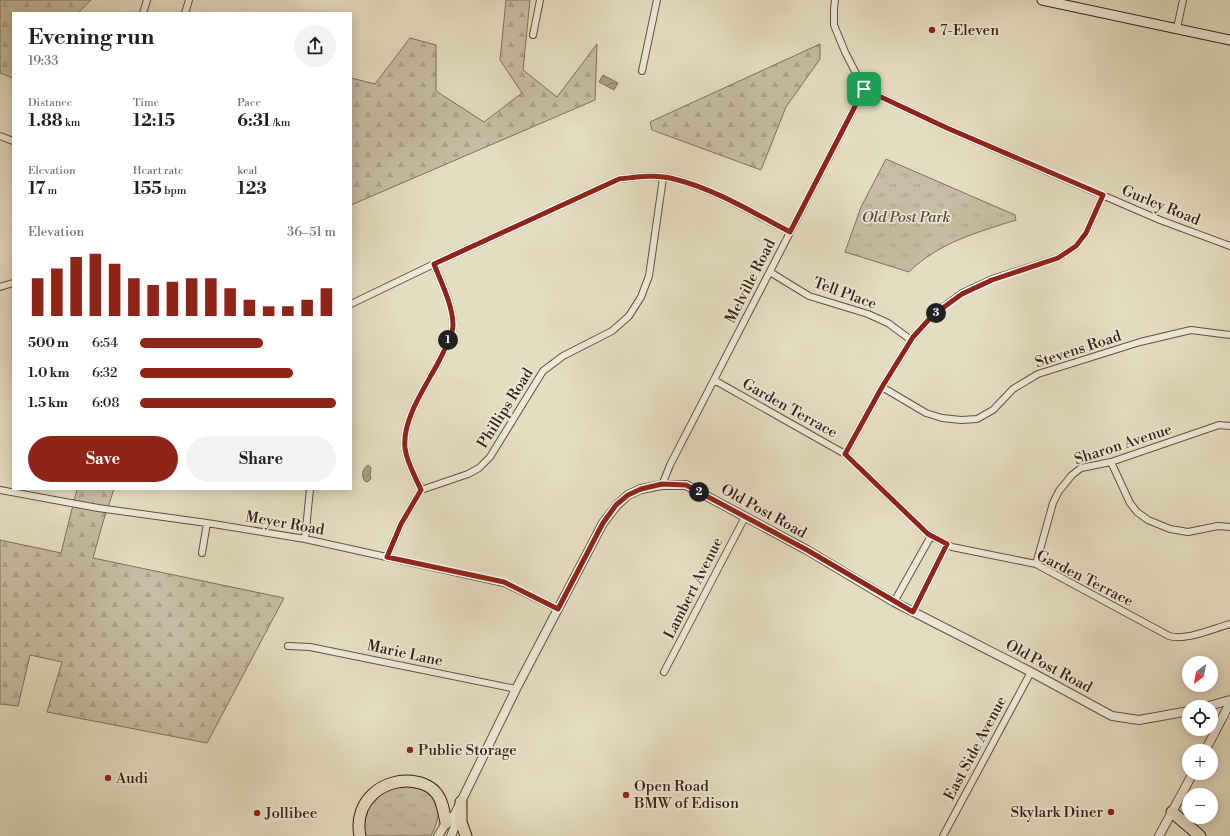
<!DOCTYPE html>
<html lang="en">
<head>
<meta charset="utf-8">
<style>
	body { margin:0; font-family:"Libre Bodoni",serif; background:#f2f2f2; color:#202124; height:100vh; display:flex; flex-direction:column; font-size:15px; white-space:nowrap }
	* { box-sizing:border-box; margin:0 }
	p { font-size:13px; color:#757577 }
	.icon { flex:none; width:22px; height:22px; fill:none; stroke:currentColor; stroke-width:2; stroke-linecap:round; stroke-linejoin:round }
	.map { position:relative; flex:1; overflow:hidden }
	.drawer { position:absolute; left:12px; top:12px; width:340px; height:478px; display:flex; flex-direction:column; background:#fff; border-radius:0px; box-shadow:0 2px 10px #0003 }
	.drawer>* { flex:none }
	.needle { width:26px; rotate:211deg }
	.controls { position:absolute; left:1182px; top:656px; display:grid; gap:8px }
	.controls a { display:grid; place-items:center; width:36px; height:36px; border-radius:50%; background:#fff; box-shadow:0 2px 10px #0003; font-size:20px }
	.pin { position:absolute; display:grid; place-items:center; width:34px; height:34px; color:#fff; margin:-17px; border-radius:8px; box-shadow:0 2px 6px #0006 }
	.km { position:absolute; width:20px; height:20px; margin:-10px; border-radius:50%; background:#222; color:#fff; font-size:11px; line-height:20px; text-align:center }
	.round { display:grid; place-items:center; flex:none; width:42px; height:42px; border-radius:21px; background:#f2f2f2 }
	.summary { display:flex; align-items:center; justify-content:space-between; height:68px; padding:0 16px }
	h1 { font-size:22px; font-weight:700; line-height:30px }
	.metrics { display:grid; grid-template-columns:repeat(3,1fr); gap:6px; height:68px; padding:4px 16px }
	.metrics div { display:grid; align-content:center }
	.metrics b { font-size:17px; font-weight:700 }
	.metrics small { font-size:11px; font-weight:400 }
	.metrics p { font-size:11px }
	.chart { height:112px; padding:8px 16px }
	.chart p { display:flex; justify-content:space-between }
	.chart svg { width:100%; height:72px; margin-top:4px; stroke:#8f2418; stroke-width:6 }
	.primary-button { display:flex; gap:8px; margin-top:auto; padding:8px 16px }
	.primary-button a { flex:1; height:46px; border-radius:24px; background:#8f2418; color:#fff; font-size:16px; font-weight:700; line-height:46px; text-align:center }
	.primary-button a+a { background:#f2f2f2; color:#202124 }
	ul { padding:0 16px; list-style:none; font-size:13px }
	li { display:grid; grid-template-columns:64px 48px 1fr; align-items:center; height:30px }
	li i { height:10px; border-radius:5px; background:#8f2418 }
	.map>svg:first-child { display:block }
	.grass { fill:url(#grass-tufts); stroke:#7e6e5e }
	.forest { fill:url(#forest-firs); stroke:#7e6e5e }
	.water { fill:url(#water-waves); stroke:#7c6b5a }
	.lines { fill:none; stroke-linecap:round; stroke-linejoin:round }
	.minor-casing { stroke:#624f42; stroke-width:8 }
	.tertiary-casing { stroke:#624f42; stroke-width:10 }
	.secondary-casing { stroke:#362017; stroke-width:11 }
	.trunk-casing { stroke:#362017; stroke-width:13 }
	.minor { stroke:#eee9d7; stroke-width:6 }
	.tertiary { stroke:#eee9d7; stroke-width:8 }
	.secondary { stroke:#eee9d7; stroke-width:9 }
	.trunk { stroke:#e5ddc1; stroke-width:11 }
	.route-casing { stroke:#fff; stroke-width:8 }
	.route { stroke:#8f2418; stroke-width:5 }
	.poi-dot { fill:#8f2418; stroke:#eee9d7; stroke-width:1.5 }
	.labels { text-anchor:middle; stroke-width:3.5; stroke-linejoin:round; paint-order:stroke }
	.poi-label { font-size:15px; fill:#362017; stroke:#eee9d7; text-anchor:start }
	.street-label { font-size:15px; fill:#362017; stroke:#eee9d7 }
	.park-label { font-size:15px; font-style:italic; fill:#5a473a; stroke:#eee9d7 }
</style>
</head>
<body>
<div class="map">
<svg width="1230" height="836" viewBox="0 0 1230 836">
	<defs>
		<pattern id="grass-tufts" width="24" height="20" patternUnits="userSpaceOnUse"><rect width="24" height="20" fill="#c7bda4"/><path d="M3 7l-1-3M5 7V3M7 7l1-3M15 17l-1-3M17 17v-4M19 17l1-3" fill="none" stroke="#aca28c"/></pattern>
		<pattern id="forest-firs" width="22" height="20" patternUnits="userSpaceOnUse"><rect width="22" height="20" fill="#c7bda4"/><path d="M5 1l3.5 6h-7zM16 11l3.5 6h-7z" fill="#aca28c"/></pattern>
		<pattern id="water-waves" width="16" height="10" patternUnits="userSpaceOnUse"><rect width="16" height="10" fill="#aa9d87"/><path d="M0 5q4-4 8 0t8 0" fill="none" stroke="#8b806d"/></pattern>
	</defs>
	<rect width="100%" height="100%" fill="#e5ddc1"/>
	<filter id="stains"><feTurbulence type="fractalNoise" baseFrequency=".005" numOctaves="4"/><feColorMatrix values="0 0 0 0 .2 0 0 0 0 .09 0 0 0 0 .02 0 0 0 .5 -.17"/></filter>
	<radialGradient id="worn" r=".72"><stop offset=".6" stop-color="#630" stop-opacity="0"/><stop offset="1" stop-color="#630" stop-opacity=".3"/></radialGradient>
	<path class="grass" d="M886,159l129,56 1,5c-38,12 -78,23 -107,52l-64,-20 16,-45z
		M406,785c20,4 37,12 31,36 -1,5 -4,10 -6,15h-66l-2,-13 6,-17 10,-11 10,-5z"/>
	<path class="forest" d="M0,0h91l-13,13h-65v65l-13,-5z
		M506,0h24l-7,70 34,27 40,-53 -2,56 -244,105v-127l24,6 35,-46 26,7v46l48,31 38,-29 -22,-33z
		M820,44v15l-34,48 -25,63 -109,-40 -2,-8z
		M77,489h37l-11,33 -10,36 191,40 -77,145 -160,-31 15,-50 -32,-7 -12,51 -18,-2v-164l61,13z"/>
	<path class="water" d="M603,75l15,8 -4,7 -15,-8z
		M368,465l3,3 -1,7 1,3 -2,3 -3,1 -2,-2c-3,-7 -1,-11 4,-15z"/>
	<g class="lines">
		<defs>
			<path id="minor" d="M835,0l-1,9v16l11,27 19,37 83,39 213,92 70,26
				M143,13l4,-13
				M185,13l4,-13
				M1177,28l6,-28
				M533,35l7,-35
				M642,71l15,-71
				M0,136l13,5
				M770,272l39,24 59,18 20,9 23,17
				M0,287l13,-4
				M351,304l83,-40 185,-85c18,-2 37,-5 55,0 39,9 80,35 116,53
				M714,380l131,74 83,80 24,13 84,17 133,72c17,5 43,-7 61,-12
				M882,387l44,26 16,5 19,2 16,-1 16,-9 20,-21 25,-15 102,-32 51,-12 39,5
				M845,454l37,-67 31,-50 20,-22 29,-22 30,-14 66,-21 18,-12 10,-13 17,-38
				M1111,462l19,41 7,9 11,8 22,9 18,3 30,-6 12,1
				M662,485l8,-20 194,-376
				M0,490l98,18 109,15 98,16 199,44 54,26
				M421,490c-6,-14 -14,-27 -16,-42 -3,-29 21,-62 34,-87 5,-10 14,-26 14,-36 0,-20 -12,-43 -19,-61
				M305,539l5,-50
				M202,553l5,-30
				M387,557l14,-33 20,-34 47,-16 11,-6 11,-11 53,-86 20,-15 49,-25 17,-15 12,-19 8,-21 14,-98
				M1036,564l17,-61 6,-12 13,-16 9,-7 30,-6 108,-37 11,1
				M894,602l37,-66
				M913,612l34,-68
				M288,646l22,1 206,42
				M664,672l81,-155
				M943,836l88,-164"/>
			<path id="tertiary" d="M1205,707l25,-7
				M1205,751l25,-48
				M438,836l8,-13 9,-9 61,-125 87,-166 14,-18 11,-10 13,-6 21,-4h24l121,65 87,52 137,70 81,44 27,4 50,-9
				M451,836l4,-10v-12
				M1159,836l34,-63"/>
			<path id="secondary" d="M1042,0l188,40"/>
			<path id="trunk" d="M461,802v20l5,14
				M1172,812l28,24
				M360,836c-7,-34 23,-60 56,-54 7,1 16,5 21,12 6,8 7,19 9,29"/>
		</defs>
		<use href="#minor" class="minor-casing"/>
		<use href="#tertiary" class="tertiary-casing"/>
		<use href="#secondary" class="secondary-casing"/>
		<use href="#trunk" class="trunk-casing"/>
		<use href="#minor" class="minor"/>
		<use href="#tertiary" class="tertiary"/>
		<use href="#secondary" class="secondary"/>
		<use href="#trunk" class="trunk"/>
	</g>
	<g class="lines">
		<defs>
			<path id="route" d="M864,89l83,39 156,67 -17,38 -10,13 -18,12 -66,22 -30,14 -29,21 -20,22 -31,50 -37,67 83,80 19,10 -34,68 -106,-62 -121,-65 -24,-1 -21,5 -13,6 -12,10 -13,18 -45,86 -54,-27 -117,-25 14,-33 20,-34c-6,-14 -14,-27 -16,-42 -3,-29 21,-62 34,-87 5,-10 14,-26 14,-36 0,-19 -12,-43 -19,-61l185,-85c18,-2 37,-5 55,0 39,9 80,34 116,53z"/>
		</defs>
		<use href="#route" class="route-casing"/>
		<use href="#route" class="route"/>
	</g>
	<g class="poi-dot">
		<circle cx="932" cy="30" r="4"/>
		<circle cx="410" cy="750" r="4"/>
		<circle cx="108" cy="778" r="4"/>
		<circle cx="626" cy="795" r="4"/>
		<circle cx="1111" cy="812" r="4"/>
		<circle cx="257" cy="813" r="4"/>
	</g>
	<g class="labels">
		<g class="poi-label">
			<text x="940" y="35">7-Eleven</text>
			<text x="418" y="755">Public Storage</text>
			<text x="116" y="783">Audi</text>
			<text x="634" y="791">Open Road<tspan x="634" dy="17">BMW of Edison</tspan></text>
			<text x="1103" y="817" text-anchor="end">Skylark Diner</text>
			<text x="265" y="818">Jollibee</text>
		</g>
		<g class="street-label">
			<text transform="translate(1161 205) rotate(22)" y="5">Gurley Road</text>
			<text transform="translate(750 281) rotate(-63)" y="5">Melville Road</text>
			<text transform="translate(845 293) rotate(20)" y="5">Tell Place</text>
			<text transform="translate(1078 349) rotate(-18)" y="5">Stevens Road</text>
			<text transform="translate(505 408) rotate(-58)" y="5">Phillips Road</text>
			<text transform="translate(790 408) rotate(29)" y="5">Garden Terrace</text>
			<text transform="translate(1123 444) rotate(-18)" y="5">Sharon Avenue</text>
			<text transform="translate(764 511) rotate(29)" y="5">Old Post Road</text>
			<text transform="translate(285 523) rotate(10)" y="5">Meyer Road</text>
			<text transform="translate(1085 578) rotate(27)" y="5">Garden Terrace</text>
			<text transform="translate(693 588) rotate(-63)" y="5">Lambert Avenue</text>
			<text transform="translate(405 653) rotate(12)" y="5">Marie Lane</text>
			<text transform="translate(1049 666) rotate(28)" y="5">Old Post Road</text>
			<text transform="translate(975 748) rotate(-62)" y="5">East Side Avenue</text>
		</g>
		<g class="park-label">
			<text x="906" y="222">Old Post Park</text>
		</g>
	</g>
	<rect width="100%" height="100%" filter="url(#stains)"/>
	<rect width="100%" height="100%" fill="url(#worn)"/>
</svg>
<div class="controls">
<a><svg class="needle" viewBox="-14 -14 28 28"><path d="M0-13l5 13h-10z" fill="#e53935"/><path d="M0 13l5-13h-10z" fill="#757577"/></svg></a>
<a><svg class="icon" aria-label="locate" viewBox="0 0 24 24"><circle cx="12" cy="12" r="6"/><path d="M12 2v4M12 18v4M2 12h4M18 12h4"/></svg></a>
<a>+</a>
<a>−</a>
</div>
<div class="pin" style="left:864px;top:89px;background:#1e9e55"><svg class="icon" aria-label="arrive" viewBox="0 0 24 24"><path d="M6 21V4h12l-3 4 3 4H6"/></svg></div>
<b class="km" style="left:448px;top:340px">1</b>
<b class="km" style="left:699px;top:492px">2</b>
<b class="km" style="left:936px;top:313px">3</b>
<section class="drawer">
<div class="summary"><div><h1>Evening run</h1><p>19:33</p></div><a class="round"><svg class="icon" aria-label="share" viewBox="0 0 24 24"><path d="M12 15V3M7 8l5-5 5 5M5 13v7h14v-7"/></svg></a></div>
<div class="metrics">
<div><p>Distance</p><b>1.88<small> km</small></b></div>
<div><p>Time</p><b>12:15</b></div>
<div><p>Pace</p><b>6:31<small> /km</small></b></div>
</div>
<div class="metrics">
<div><p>Elevation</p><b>17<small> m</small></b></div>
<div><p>Heart rate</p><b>155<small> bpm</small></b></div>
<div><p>kcal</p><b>123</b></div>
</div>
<div class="chart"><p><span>Elevation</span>36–51 m</p>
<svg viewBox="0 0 160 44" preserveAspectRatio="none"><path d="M5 44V21M15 44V15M25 44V8M35 44V6M45 44V12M55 44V21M65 44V25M75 44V23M85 44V21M95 44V21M105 44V27M115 44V34M125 44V38M135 44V38M145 44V34M155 44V27"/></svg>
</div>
<ul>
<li><b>500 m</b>6:54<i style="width:63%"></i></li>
<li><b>1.0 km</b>6:32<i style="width:78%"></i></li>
<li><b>1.5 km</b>6:08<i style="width:100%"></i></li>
</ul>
<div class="primary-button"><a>Save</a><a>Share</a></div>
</section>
</div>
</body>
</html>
